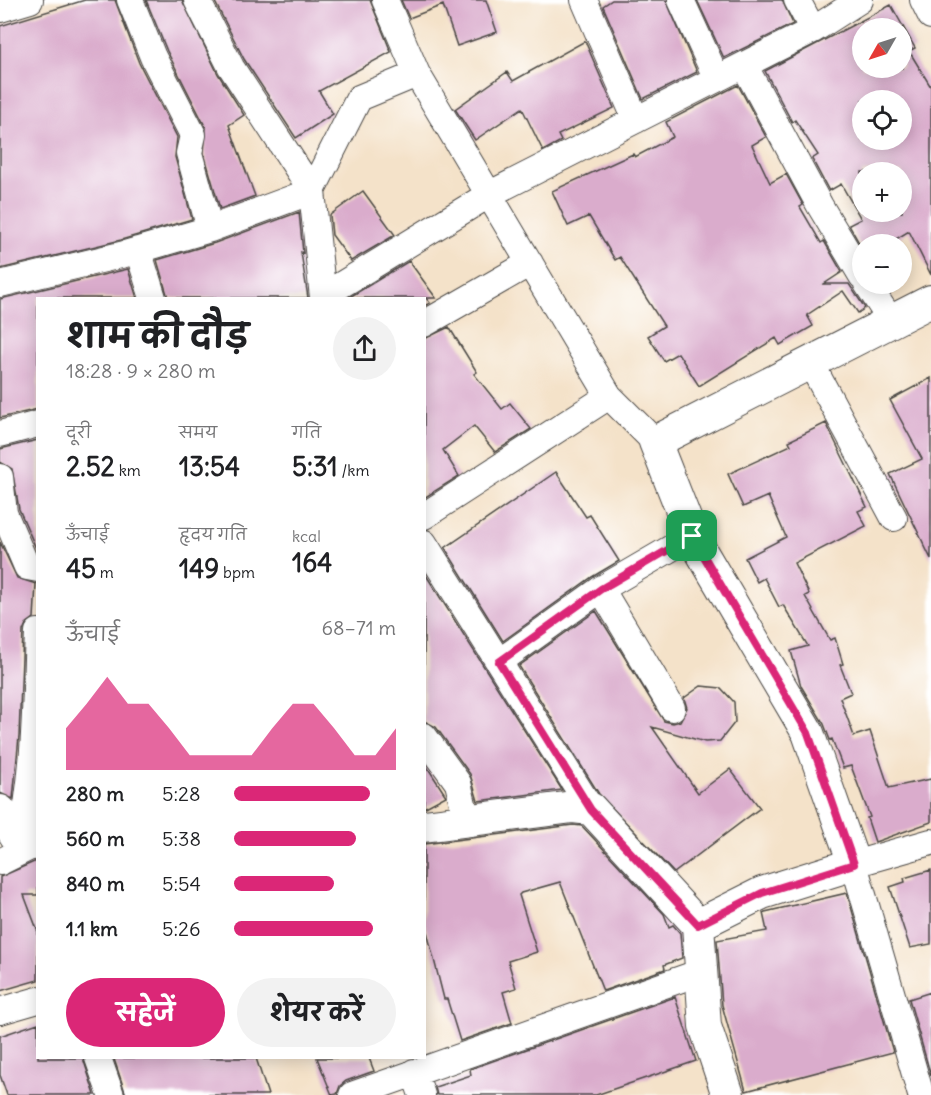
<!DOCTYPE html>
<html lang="hi">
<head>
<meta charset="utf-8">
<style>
	body { margin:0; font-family:Delius,"Playpen Sans Deva",sans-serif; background:#f2f2f2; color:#202124; height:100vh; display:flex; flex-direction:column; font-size:22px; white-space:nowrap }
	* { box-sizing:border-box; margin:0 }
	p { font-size:20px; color:#757577 }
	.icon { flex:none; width:33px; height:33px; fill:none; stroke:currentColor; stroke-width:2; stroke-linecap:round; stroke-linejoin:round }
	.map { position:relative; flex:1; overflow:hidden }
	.details { position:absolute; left:36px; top:297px; width:390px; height:762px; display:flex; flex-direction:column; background:#fff; border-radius:0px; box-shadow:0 3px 15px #0003 }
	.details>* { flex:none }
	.needle { width:39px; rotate:231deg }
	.buttons { position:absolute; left:852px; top:18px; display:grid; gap:12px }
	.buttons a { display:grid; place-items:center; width:60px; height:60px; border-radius:50%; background:#fff; box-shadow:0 3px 15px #0003; font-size:30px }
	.pin { position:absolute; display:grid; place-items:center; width:51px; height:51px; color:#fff; margin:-26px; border-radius:12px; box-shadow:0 3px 9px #0006 }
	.round { display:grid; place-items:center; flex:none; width:63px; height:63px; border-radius:32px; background:#f2f2f2 }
	.headline { display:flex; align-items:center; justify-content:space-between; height:102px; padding:0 30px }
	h1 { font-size:33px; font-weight:700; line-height:45px }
	.metrics { display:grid; grid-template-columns:repeat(3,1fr); gap:9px; height:102px; padding:6px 30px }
	.metrics div { display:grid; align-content:center }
	.metrics b { font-size:26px; font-weight:700 }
	.metrics small { font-size:16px; font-weight:400 }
	.metrics p { font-size:16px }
	.chart { height:168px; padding:12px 30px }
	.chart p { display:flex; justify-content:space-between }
	.chart svg { width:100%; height:108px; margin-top:6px; fill:#db2777; opacity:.7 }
	.cta { display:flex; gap:12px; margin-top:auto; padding:12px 30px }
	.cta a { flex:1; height:69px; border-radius:36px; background:#db2777; color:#fff; font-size:24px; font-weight:700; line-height:69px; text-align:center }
	.cta a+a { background:#f2f2f2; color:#202124 }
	ul { padding:0 30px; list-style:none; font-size:20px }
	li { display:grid; grid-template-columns:96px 72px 1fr; align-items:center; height:45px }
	li i { height:15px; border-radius:8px; background:#db2777 }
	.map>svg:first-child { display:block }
	.building { fill:#daaccc; fill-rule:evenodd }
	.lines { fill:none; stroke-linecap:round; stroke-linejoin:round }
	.minor-casing { stroke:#494643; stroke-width:28 }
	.tertiary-casing { stroke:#494643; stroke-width:34 }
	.minor { stroke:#fff; stroke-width:26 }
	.tertiary { stroke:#fff; stroke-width:32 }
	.route-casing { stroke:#fff; stroke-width:12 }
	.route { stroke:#db2777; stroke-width:8 }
</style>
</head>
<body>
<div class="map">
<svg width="931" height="1095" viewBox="0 0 931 1095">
	<rect width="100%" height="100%" fill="#fff"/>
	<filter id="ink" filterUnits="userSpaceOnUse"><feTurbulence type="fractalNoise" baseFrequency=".0167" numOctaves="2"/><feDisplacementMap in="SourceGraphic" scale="12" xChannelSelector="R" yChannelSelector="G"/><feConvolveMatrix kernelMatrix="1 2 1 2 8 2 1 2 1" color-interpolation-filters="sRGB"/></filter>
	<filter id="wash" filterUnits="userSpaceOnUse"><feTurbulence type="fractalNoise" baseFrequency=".008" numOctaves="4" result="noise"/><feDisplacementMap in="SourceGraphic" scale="24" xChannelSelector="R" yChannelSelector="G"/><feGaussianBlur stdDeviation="1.35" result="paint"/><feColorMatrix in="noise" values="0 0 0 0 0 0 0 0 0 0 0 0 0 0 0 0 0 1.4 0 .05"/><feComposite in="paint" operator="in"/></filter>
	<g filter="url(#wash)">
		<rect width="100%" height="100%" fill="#f4e2c9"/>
		<g id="blocks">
			<path class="building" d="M85,0h30l24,63 38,74 -2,20 17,62 -71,21 -121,29v-243z
				M146,0h36l36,74 26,41 -15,10 26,71 -35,13 -16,-56 2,-25 -39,-77z
				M214,0h156l21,52 -72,39 14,23 -37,24 -52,-79z
				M401,0h85l11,32 -40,14 -14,-41 -34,13z
				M612,0h54l31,72 -54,27 -40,-93z
				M697,0h85l11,24 -69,34z
				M891,5l24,43 -6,3 22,36v188l-22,-44 -21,13h-26v4l-13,-23 12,-6 -20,-35 -12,7 -17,-32 6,-4 -23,-35 -3,2 -27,-51zM862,28h40v40h-40zM862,100h40v40h-40zM862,172h40v40h-40z
				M585,41l29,67 -56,27 3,6 -18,10 -21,-43 -47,32 -20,-31 52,-37 6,9z
				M738,85l28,52 -14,8 18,38 16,-9 17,31 -3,2 21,36 3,-2 18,31 -18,12h25l16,24 -7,5 -15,-22 -36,24 6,11 -33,19 -4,-7 -77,48 -21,-33 -14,8 -16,-25 16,-10 -44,-69 -5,3 -26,-44 -21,10 -16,-35 81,-37 2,3 38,-20 -7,-15z
				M363,191l32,44 -44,26 -19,-26 -2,-20z
				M299,212l4,41 -2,-1 7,46h-140l-11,-38 58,-17z
				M409,261l27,37h-10l4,5 -6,3v-8h-76z
				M128,269l9,29h-99v111l-38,9v-119z
				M449,327l28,45 -3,2 28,35 8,-6 21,26 -36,23 -21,-26 -31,24 16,26 -35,22v-159z
				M931,378v181l-41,-85 32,-15 -32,-59z
				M826,423l41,84 -9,4 8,15 -72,37 15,31 -4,2 25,44 5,-2 8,26 -3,1 11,28 -11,5 14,38 16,-5 19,57 42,-9v43l-56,20 -8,-24 3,-1 -19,-51 -8,2 -11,-29 -2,1 -6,-16 -23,-38 -10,-35 17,-5 -25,-41 -4,2 -15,-29 -7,4 -12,-24 41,-21 -18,-41 -25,11 -15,-33 63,-29 -2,-4z
				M38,440v113l-19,-44 -7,-40 -12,-7v-13z
				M556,472l30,45 4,-2 29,46 -27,16 -89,64 -58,-93z
				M0,542l17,36 19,6 -2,34 -8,6 -3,7 -4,105 -6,63 -13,-6z
				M424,572l138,218 -84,11 -8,-27 -34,-47 -12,-6z
				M596,611l68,110 9,2 7,-2 7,-13 -3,-10 17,-12 20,2 13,14 1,20 -15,19 -15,1 -53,-15 46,66 32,-24 30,39 -86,65 -75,-79 -80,-128z
				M424,762l22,34 -22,12z
				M573,825l9,1 82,88 5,13 4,-2 7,8 2,25 -18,7 1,4 -62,22 -43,-109 -39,11 -2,2 18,57 -29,9 8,27 -13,4 9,31 -52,18 -13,-42h-3l-20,-79v-76z
				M34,862h4v33h-14l14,37v48l-38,11v-114z
				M931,870v74l-21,4 -20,-61 15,-5 -1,-4z
				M847,893l46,159 -147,39 -24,-86 -5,-65 50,-9 -4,-18 2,-1z
				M931,992v84l-22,-77z
				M675,997l21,64 -100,34h-159l-2,-8 36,-12 -1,-6z
				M38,1023v35h45l12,37h-88l-7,-20v-39z
				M120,1058h136l12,37h-142l-12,-36z
				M317,1058h52l5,13 -28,10 -6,5 -3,8 -5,1z"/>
		</g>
	</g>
	<g filter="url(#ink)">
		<use href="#blocks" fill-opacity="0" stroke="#494643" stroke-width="1.5"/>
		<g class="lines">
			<defs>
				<path id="minor" d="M130,0l23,57 40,78 -4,18 21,76
					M197,0l34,67 81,124 11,107
					M385,0l32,74 192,322 46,46
					M584,0l52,120
					M681,0l36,79
					M797,0l16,30
					M923,0l8,16
					M0,9l30,-9
					M744,65l76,141 42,70
					M138,250l15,48
					M0,284l125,-30 85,-25 102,-38 47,-93 58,-24
					M867,284l24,37
					M323,296l167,-102 323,-164 47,-30
					M424,324l106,-61
					M810,362l84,156
					M0,434l38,-10
					M0,477l4,36 23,54 11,2
					M424,516l185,-120
					M424,543l167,266
					M499,662l102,-73
					M672,708l-71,-119 91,-53
					M424,736l34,47 9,38
					M20,842c16,-69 15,-140 18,-210
					M0,862l36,-18
					M0,1011l38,-11
					M98,1058l13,37
					M414,1072l8,23
					M352,1095l349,-123
					M921,1095l-67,-231 77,-22"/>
				<path id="tertiary" d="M0,811l20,31 18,2
					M424,826l149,-19 18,2 107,116
					M728,1095l-23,-69 -7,-101 64,-32 92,-29 -46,-131 -116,-197 -37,-94 276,-141"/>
			</defs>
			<use href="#minor" class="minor-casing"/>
			<use href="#tertiary" class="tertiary-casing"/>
			<use href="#minor" class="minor"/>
			<use href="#tertiary" class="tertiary"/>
		</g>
	</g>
	<g class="lines" filter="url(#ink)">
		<defs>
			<path id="route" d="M692,536l116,197 46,131 -92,29 -64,32 -107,-115 -92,-148 102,-73z"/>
		</defs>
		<use href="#route" class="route-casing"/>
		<use href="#route" class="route"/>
	</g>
</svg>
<div class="buttons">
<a><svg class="needle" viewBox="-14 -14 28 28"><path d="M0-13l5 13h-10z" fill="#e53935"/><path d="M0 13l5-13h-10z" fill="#757577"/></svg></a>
<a><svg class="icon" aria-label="locate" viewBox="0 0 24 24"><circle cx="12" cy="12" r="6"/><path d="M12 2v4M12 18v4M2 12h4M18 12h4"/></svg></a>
<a>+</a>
<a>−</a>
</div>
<div class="pin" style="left:692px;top:536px;background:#1e9e55"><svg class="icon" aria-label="arrive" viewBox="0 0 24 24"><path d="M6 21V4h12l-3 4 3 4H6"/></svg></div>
<section class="details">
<div class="headline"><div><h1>शाम की दौड़</h1><p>18:28 · 9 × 280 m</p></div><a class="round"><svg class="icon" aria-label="share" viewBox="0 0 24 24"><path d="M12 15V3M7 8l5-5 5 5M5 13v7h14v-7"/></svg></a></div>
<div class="metrics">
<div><p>दूरी</p><b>2.52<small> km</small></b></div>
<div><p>समय</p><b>13:54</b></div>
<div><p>गति</p><b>5:31<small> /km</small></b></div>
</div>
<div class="metrics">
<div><p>ऊँचाई</p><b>45<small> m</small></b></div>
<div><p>हृदय गति</p><b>149<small> bpm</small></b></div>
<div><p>kcal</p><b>164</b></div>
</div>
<div class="chart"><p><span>ऊँचाई</span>68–71 m</p>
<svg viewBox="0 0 160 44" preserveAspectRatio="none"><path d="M0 44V27L10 17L20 6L30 17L40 17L50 27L60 38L70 38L80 38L90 38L100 27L110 17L120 17L130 27L140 38L150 38L160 27V44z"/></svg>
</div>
<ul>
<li><b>280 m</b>5:28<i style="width:84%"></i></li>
<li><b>560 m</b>5:38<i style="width:75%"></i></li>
<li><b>840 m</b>5:54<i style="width:62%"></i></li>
<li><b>1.1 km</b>5:26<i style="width:86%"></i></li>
</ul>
<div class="cta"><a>सहेजें</a><a>शेयर करें</a></div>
</section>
</div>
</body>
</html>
